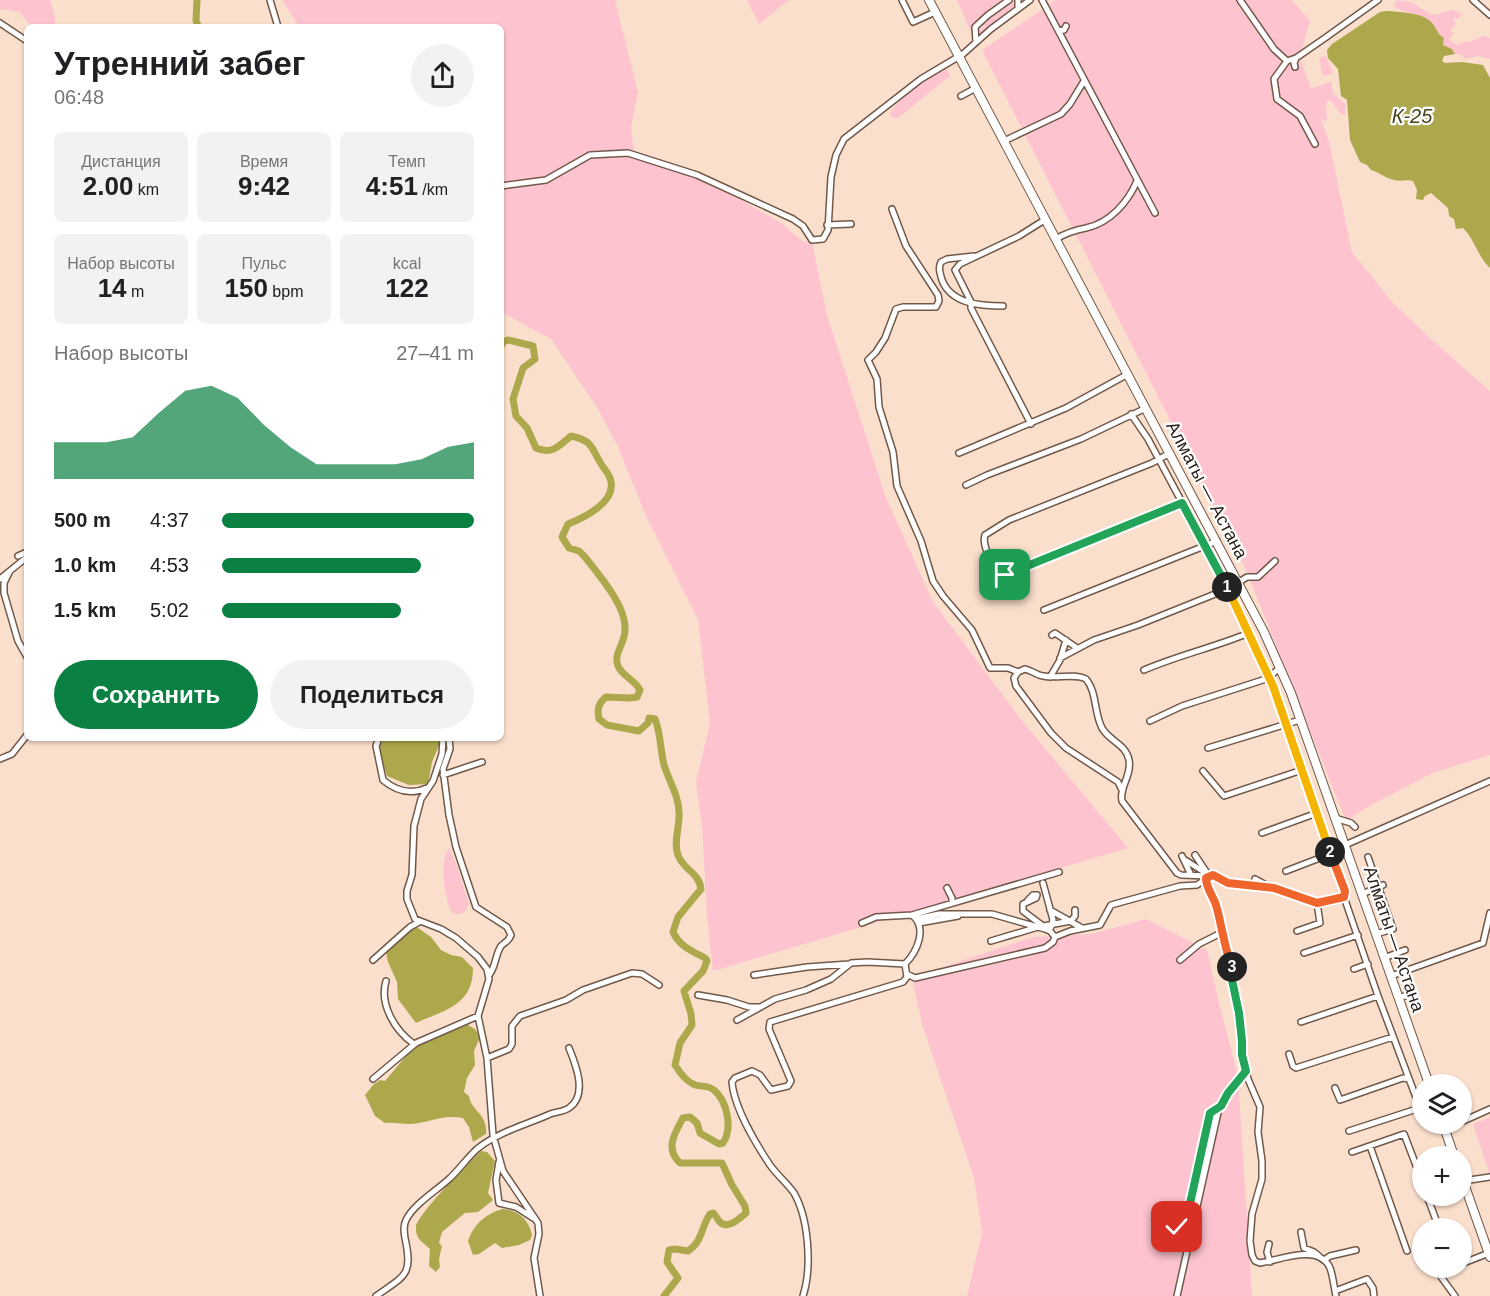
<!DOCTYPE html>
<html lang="ru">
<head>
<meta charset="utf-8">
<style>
	body { margin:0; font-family:Arial,sans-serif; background:#f2f2f2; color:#202124; height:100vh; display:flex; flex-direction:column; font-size:22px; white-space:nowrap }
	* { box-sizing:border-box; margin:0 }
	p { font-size:20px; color:#757577 }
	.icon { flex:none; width:33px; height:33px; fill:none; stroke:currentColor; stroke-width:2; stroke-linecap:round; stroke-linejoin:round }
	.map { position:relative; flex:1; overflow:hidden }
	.side { position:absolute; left:24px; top:24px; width:480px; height:717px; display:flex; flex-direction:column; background:#fff; border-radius:9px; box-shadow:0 2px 4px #0004 }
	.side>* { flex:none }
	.buttons { position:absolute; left:1412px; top:1074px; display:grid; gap:12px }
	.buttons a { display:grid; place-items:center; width:60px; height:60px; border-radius:50%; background:#fff; box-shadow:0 2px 4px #0004; font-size:30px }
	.pin { position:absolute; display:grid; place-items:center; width:51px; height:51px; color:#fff; margin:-26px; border-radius:12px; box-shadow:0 3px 9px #0006 }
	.km { position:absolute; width:30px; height:30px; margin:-15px; border-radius:50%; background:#222; color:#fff; font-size:16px; line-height:30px; text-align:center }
	.round { display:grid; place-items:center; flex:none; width:63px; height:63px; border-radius:32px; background:#f2f2f2 }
	.headline { display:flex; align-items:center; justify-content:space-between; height:102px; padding:0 30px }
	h1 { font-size:33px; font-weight:800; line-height:45px }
	.figures { display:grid; grid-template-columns:repeat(3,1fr); gap:9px; height:102px; padding:6px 30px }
	.figures div { display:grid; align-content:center; border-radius:9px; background:#f2f2f2; text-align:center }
	.figures b { font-size:26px; font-weight:800 }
	.figures small { font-size:16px; font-weight:400 }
	.figures p { font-size:16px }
	.chart { height:168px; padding:12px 30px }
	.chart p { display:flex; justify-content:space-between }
	.chart svg { width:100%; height:108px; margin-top:6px; fill:#0b8043; opacity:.7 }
	.button { display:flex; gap:12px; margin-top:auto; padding:12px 30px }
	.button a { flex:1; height:69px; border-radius:36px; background:#0b8043; color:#fff; font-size:24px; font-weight:800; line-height:69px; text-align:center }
	.button a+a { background:#f2f2f2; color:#202124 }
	ul { padding:0 30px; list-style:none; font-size:20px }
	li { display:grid; grid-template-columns:96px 72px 1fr; align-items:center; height:45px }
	li i { height:15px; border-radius:8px; background:#0b8043 }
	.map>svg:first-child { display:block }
	.green { fill:#fdc4d0 }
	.water { fill:#aca84b }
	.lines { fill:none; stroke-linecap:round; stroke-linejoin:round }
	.river { stroke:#aca84b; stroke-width:7 }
	.minor-casing { stroke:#71594a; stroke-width:8 }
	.highway-casing { stroke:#71594a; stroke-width:10 }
	.minor { stroke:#fff; stroke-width:5 }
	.highway { stroke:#fff; stroke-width:8 }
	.split-1-casing { stroke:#fff; stroke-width:12 }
	.split-2-casing { stroke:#fff; stroke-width:12 }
	.split-3-casing { stroke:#fff; stroke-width:12 }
	.split-4-casing { stroke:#fff; stroke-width:12 }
	.split-1 { stroke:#22a559; stroke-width:8 }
	.split-2 { stroke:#f5b400; stroke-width:8 }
	.split-3 { stroke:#f0652b; stroke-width:8 }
	.split-4 { stroke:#22a559; stroke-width:8 }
	.labels { text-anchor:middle; stroke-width:4.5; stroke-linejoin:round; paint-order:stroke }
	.street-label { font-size:18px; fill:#2b211a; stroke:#fff }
	.water-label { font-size:20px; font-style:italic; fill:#46441d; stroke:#fff }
</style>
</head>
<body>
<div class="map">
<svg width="1490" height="1296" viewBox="0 0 1490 1296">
	<rect width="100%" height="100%" fill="#fbdfcd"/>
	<path class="green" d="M0,0h50l4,14 2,13h-24l-13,-15 -19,-3z
		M282,0h333l23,92 -7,36 3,25 57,19 54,25 -2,4 38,22 23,19h8l15,73 58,180 48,107 90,120 105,126 -415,123 -6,-56 -5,-88 -6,-45 14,-59 -12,-103 -52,-104 -28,-69 -20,-38 -47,-70 -50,-27v-285h-202z
		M747,0h42l-30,24z
		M957,0h74l-53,41 -1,-9 10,-7 -17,5z
		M1056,0h236l18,21 -10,36 11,32 21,-8v8l2,5 11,10v10h-4l-10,-13h-3l-2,2 1,17 -3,1 -4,-4 9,24 23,111 42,52 48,45 48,42v364l-57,18 -62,32 -25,16 -101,-253 -263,-518z
		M1397,0l14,2 21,13c14,-1 16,-10 31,0l-6,4 -4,-1 3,6 -5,6 2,5 -4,4 8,6 9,-4 4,1c7,-3 12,-8 20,-4v21l-12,-3 -13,3 -3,-4 -7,-1 -2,-4 -10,-5 1,-4c-6,-7 -8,-15 -15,-20 -9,-8 -27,-8 -36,-15z
		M1326,56l7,17 -8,3 -3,-2 -3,-16z
		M946,68l4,8 -52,42h-5l-3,-4c4,-12 43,-44 56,-46z
		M449,848l7,15 13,41 -5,9 -11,1c-9,-13 -14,-53 -4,-66z
		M1146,919l61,31 13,57 18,69 14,220h-285l15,-63 -8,-55 -52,-154 -10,-45 45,-17 76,-25 58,-3z
		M1490,1117v58l-17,-51z"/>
	<path class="water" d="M1386,11c14,1 31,1 43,9 7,5 8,15 15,18l-1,7 9,4 3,5 -11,2 -2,5 3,2 17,-1 21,3 7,13v190c-12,-11 -15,-28 -27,-40l-7,1 -2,-10 -5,-3 -1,-8 -17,-15 -6,3 -2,4 -7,-1 1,-9 -4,-9c-7,-2 -13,1 -19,-1 -9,-2 -15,-8 -23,-10l-4,-5 -7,-3 -10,-22 -3,-40 -6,-4 -3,-27 -10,-11 -1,-8 5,-6 48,-32z
		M385,738h54l2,3 -9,21 -4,22 -19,1 -22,-9 -10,-31z
		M413,927l5,1 13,9 10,13 10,5 11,2 11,11c0,38 -29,42 -57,55l-18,-24 -1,-17 -9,-20 -2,-10z
		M466,1024l9,5 5,8 -6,14 1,14 -8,13 -3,14 5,4c2,15 19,18 17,38l-13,8 -4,-15 -6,-9c-22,-4 -33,5 -53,6 -9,0 -16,-2 -25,-1l-10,-7 -10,-21 8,-10 7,-5 5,1 31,-37z
		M481,1151l6,1 8,9 -7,32 5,7 -15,12 -13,1 -5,4 -18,15 -3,11 3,3 -3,13 1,8 -4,5 -7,-6 1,-17c-7,-7 -15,-10 -14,-22 0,-11 54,-66 65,-76z
		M503,1209c16,1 26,11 29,26l-2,5 -11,5 -17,3 -7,-5 -16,11 -6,1 -5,-14c5,-16 18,-28 35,-32z"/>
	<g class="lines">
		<path class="river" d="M197,0l-1,21 3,6
			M501,347l2,-5 5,-2 25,6 2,13 -12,9 -10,31 3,17 11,12 9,20c16,7 23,-2 35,-12 21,5 19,9 29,26 4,8 10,11 11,20 4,21 -28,36 -43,42l-6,13 7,11 10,3 6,6c14,18 42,50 40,73 0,14 -12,23 -7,36 4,10 17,14 22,24l-3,7 -7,1 -24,-1c-8,7 -9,12 -7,22l8,6 32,6 9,-8 1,-5 6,1c6,15 5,30 9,46 5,16 15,31 15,48 1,13 -6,29 -1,42 5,15 21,17 23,34l-23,28 -5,15c6,14 19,19 32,26l2,3 -4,10 -19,20 7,23 1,11 -12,18 -5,22c5,8 12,17 20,20 7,2 13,0 19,5 13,11 19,38 9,53l-4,1 -19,-11 -3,-10 -7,-6 -7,1c-9,16 -18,31 -3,45h42l10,22 13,21 1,7c-6,5 -19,18 -27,8 -2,-2 -3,-6 -6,-8l-3,1c-9,13 -7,27 -22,37l-13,-2 -6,1 -2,12 11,16 -14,18"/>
		<defs>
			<path id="minor" d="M270,0l8,27
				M902,0l11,22 22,-10
				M1042,0l113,213
				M1240,0l34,49 13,12
				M1473,0l17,15
				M1018,9v-9
				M0,23l27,18
				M1059,31l5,-1 2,-4
				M976,42l-1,-15 13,-12 21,-15
				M1295,67l-1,-4 2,-5
				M961,96l15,-8
				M1004,141l57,-27 9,-10 14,-23
				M1315,144l-15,-28 -23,-17 -3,-20 13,-18 9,-3 29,-20 53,-38
				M501,186l45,-6 44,-25 38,-2 69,22 96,44 10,7 9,14 11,-1 5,-9 3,-53 5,-22 8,-16 77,-60 42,-25 28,-25 39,-29
				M892,209l14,37 32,49 1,6 -3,6h-33l-7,2 -11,29 -9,14 -8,8 9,19 2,28 14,45 4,34 24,55 12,40 10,15 29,34 18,38h18l10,4
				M827,225l24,-1
				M1056,239c10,-6 19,-9 30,-11 24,-5 42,-26 51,-47
				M974,256l-27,3 -6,3c-3,6 -1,11 1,18 9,24 39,26 61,26
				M1131,414l17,25 81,151 41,87 75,214 -1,6 34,99 42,112 -71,23
				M1031,424l-60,-116v-6l-16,-32 5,-6 59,-28 27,-17
				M959,453l107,-45 62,-34
				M1170,453l-18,10 -143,57 -24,15c-4,13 10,32 20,40l177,-72
				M966,485l21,-10 94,-36 65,-31
				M18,556l9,-4
				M9,573l-5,10v10l14,48 9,16
				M1005,575l7,13
				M0,579l27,-22
				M1239,582l8,-5h11l17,-16
				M1044,610l173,-69
				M1052,635l3,-2 22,15
				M1060,658l34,-18 44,-15 102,-41
				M1144,670c35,-15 71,-23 105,-37
				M1050,677l10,-17 6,-20
				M1150,721l32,-15 84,-27 14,-11
				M379,738l-3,8 7,34c13,11 28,15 44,8
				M443,738l-1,16 -9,27 -12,18 -7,27 -2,49 -5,16v8l8,20 26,10 15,9 22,19 9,12 2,10 -11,37 9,42 6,77 10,36 35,52 1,11 -5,24 6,38
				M449,738l1,11 -7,20 6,46 7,32 20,60 31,20 4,8c-2,6 -6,7 -10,11 -6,9 -5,21 -12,29
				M1208,748l92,-28
				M0,759l12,-5 15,-19
				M1203,771l21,25 78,-26
				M443,775l39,-13
				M1122,790l-4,-8 -52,-34 -15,-15 -35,-47 -2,-8 4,-6 7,-3c6,1 11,6 18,7 14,3 31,-3 43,3 11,13 8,34 16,49 7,13 24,16 27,32 3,15 -10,28 -7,41l55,72 4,2 28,1
				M1335,818l16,5 4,4
				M1262,833l55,-20
				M1345,845l145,-64
				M1195,855l14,21
				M1182,856l9,19
				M1368,857l25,72 -17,5
				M1185,860l19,12
				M1286,871l60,-23
				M1206,878v7l9,17 10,47 9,23 -3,8 11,53v22l6,24 12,28 -2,25 4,29v18l-10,35 -2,27 2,14 3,6 5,2c20,-3 59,-20 70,5 3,8 4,19 6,28
				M1255,879l11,6
				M1043,883l10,37 -2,7
				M947,888l5,10v5
				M1362,894l21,-9
				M1028,900l5,-5h4l-1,3 -13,6v7l20,15
				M1050,910l32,18
				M912,915l147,-43
				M916,919l23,-5h53l53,15 5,2 5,6
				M919,923l39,-7
				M1297,931l23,-8 -3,-20
				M991,941l47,-14 33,-6 4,-5v-6
				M1304,953l54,-18
				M1384,958l21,-8
				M373,960l37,-33 9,-5
				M1180,960l19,-16 22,-11
				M1354,969l14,-5
				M907,974l8,4 130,-30 8,-6 2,-5 15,-6 30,-6 11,-20 69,-19 17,-1 15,-10 16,8 46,5 43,15 27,-6
				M754,975l53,-8 42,-3
				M1391,976l92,-33 7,-30
				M386,981c-7,23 9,50 28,63
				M698,995l29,5 22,7h11
				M1398,998l13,-4
				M737,1020l38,-21 31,-9 25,-11 20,-16 16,-1 38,2c12,-12 23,-36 7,-49l-36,2 -14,6
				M1301,1022l77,-26
				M1289,1054l4,12 3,2 97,-31
				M487,1058l22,-9 3,-5v-18l8,-10 46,-16 17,-10 49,-17 10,1 17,11
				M373,1079l43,-36 62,-27
				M1335,1088l5,12 63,-22 6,1
				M1461,1122l29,-13
				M1445,1128l12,-4
				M1370,1146l37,105
				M1352,1152l52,-18 18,47
				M499,1162l-3,18 3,23 17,4 17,11
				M1463,1181l27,-4
				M1427,1196l12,32
				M1155,1220c7,6 16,13 25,5 11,-8 26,-94 30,-112l11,-7 7,-13 18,-22
				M1301,1232l3,16 10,4 5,4
				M1269,1244l-2,8 3,10
				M1324,1260l6,-4 26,-6
				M1461,1264l28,-11
				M1453,1268l-14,6 16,22
				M1335,1291l32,-12 6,9 1,8
				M376,1296c30,-21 37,-21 29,-58 -1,-6 -2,-12 1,-18 8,-16 30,-29 43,-41 10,-9 18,-21 28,-30 19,-16 48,-24 71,-34 6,-3 15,-3 21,-7 19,-13 7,-43 0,-60
				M803,1296c9,-28 6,-77 -9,-103 -7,-10 -17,-18 -24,-28 -14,-21 -36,-58 -38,-83l3,-4 17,-7 8,4 11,15 17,-4 3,-5 -22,-52 1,-7 133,-40 4,-5 -2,-13
				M1177,1296l42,-188"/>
			<path id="highway" d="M929,0l335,632 27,61 138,391
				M1443,1124l11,32
				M1461,1175l29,82"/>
		</defs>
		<use href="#minor" class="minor-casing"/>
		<use href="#highway" class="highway-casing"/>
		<use href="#minor" class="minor"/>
		<use href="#highway" class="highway"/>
	</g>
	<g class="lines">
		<defs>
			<path id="split-1" d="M1005,575l177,-72 45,84"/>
			<path id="split-2" d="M1227,587l46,99 57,166"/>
			<path id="split-3" d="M1232,967c-8,-20 -10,-41 -16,-62 -3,-9 -10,-17 -10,-27l7,-3 15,8 46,5 43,15 27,-6 1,-6 -15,-39"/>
			<path id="split-4" d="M1177,1227l5,-4 7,-15 21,-95 11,-7 7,-13 18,-22 -4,-16v-14l-3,-28 -7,-33 2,-6 -2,-7"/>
		</defs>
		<use href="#split-1" class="split-1-casing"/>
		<use href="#split-2" class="split-2-casing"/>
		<use href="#split-3" class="split-3-casing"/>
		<use href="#split-4" class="split-4-casing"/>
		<use href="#split-1" class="split-1"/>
		<use href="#split-2" class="split-2"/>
		<use href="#split-3" class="split-3"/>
		<use href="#split-4" class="split-4"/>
	</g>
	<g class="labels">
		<g class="street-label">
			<text transform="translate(1207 490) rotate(62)" y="6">Алматы — Астана</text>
			<text transform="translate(1394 939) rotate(71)" y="6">Алматы — Астана</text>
		</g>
		<g class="water-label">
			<text x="1412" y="123">К-25</text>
		</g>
	</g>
</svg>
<div class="buttons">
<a><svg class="icon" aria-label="layers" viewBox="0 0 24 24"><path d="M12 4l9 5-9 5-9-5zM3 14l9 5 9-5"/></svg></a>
<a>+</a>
<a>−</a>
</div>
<div class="pin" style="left:1005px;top:575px;background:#1e9e55"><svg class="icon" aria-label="arrive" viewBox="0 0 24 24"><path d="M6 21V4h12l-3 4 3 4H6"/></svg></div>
<div class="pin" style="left:1177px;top:1227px;background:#d93025"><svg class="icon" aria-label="check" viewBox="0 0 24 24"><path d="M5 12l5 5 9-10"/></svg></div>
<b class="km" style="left:1227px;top:587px">1</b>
<b class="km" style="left:1330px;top:852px">2</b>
<b class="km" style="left:1232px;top:967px">3</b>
<section class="side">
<div class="headline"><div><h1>Утренний забег</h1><p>06:48</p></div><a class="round"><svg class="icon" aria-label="share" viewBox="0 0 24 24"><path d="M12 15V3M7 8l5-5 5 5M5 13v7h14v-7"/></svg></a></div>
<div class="figures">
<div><p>Дистанция</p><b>2.00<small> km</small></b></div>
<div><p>Время</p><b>9:42</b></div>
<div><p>Темп</p><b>4:51<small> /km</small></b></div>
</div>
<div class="figures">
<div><p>Набор высоты</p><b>14<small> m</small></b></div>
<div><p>Пульс</p><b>150<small> bpm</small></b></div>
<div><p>kcal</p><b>122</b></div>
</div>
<div class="chart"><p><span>Набор высоты</span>27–41 m</p>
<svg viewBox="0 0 160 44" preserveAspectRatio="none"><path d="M0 44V29L10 29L20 29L30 27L40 17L50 8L60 6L70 11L80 22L90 31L100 38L110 38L120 38L130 38L140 36L150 31L160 29V44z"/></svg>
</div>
<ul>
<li><b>500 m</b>4:37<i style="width:100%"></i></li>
<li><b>1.0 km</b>4:53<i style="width:79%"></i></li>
<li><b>1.5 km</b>5:02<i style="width:71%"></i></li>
</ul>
<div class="button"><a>Сохранить</a><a>Поделиться</a></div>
</section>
</div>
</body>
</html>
